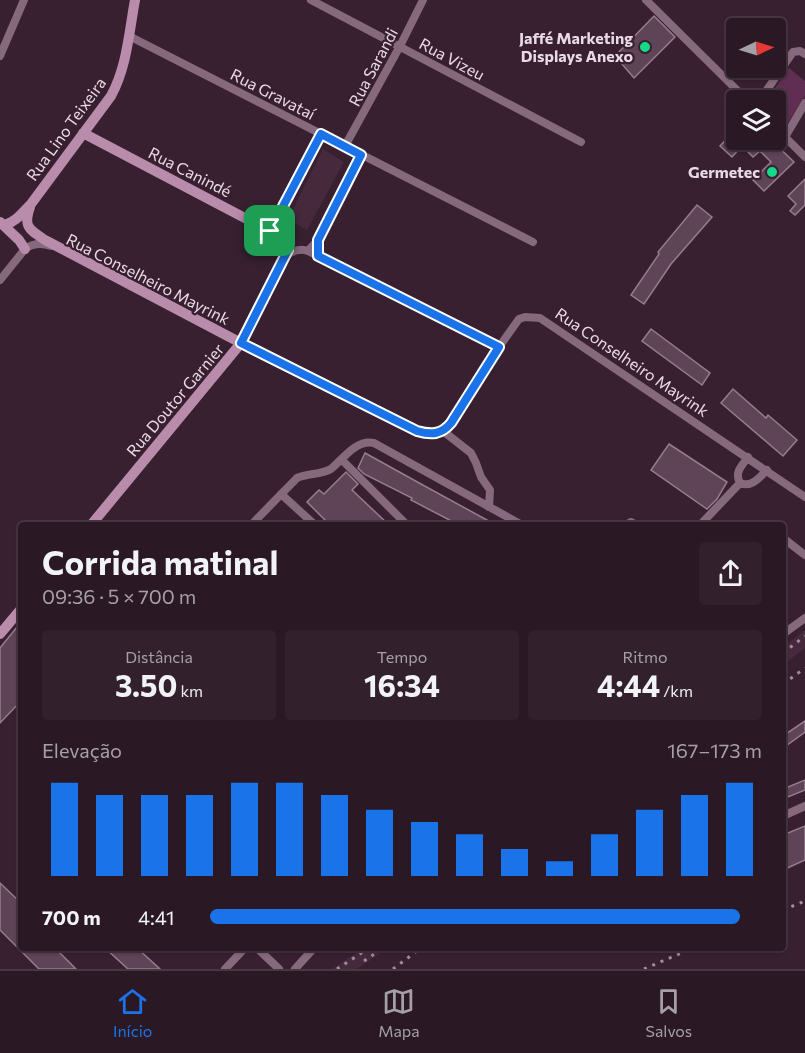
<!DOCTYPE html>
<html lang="pt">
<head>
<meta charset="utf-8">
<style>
	body { margin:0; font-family:Commissioner,sans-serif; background:#32212d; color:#f1f3f6; height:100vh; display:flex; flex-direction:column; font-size:22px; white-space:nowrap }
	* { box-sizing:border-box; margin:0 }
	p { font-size:20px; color:#a5a0a7 }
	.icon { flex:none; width:33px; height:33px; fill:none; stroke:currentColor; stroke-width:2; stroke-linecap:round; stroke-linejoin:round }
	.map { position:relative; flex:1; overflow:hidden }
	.panel { position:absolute; left:18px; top:522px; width:768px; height:429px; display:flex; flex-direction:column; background:#2a1825; border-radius:6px; box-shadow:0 2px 4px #0004,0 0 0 2px #463742 }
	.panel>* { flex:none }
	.needle { width:39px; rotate:86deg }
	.buttons { position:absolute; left:726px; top:18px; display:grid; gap:12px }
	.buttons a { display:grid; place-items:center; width:60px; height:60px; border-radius:6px; background:#2a1825; box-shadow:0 2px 4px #0004,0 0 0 2px #463742; font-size:30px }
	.pin { position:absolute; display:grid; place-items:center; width:51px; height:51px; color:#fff; margin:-26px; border-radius:12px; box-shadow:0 3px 9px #0006 }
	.round { display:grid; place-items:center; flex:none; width:63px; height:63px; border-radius:6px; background:#32212d }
	.overview { display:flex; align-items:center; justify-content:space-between; height:102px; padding:0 24px }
	h1 { font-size:33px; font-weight:700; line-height:45px }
	.metrics { display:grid; grid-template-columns:repeat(3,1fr); gap:9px; height:102px; padding:6px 24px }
	.metrics div { display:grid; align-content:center; border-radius:6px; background:#32212d; text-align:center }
	.metrics b { font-size:30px; font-weight:700 }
	.metrics small { font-size:16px; font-weight:400 }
	.metrics p { font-size:16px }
	.chart { height:168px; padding:12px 24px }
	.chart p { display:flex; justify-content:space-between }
	.chart svg { width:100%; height:108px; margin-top:6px; stroke:#1a73e8; stroke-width:6 }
	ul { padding:0 24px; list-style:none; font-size:20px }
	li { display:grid; grid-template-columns:96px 72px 1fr; align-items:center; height:45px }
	li i { height:15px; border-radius:8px; background:#1a73e8 }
	.dock { display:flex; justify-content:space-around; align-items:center; height:84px; border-top:2px solid #463742; background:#2a1825; font-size:16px; color:#a5a0a7 }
	.dock a { display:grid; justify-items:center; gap:3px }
	.dock .on { color:#1a73e8 }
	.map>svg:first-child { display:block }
	.built { fill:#46293d }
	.green { fill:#602e53 }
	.building { fill:#5e4456; stroke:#987b8f; stroke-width:1.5 }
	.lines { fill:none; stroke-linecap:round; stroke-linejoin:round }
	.minor { stroke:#86697d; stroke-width:8 }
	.secondary { stroke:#ba8cac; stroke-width:10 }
	.rail { stroke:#a18e9b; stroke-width:3; stroke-dasharray:3 6; stroke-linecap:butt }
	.route-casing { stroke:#fff; stroke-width:12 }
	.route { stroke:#1a73e8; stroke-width:8 }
	.poi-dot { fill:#15d989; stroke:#382031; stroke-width:2 }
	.labels { text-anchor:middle; stroke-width:4.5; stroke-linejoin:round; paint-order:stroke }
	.poi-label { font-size:16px; font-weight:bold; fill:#eadae5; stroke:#382031; text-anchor:end }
	.street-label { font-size:16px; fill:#eadae5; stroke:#382031 }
</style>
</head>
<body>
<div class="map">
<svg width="805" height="969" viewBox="0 0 805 969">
	<rect width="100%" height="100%" fill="#382031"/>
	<path class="built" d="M323,149l21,13 -37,68 -19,-11z
		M805,630v18l-22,17v-18z
		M364,948h24l-31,21h-25z"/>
	<path class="green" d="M789,68l16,13v15l-20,31 -9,-8v-19h-9z"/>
	<path class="building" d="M654,16l21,21 -41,41 -19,-22z
		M736,129v11h35l23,22 -30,29 -11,-11 18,-18 -11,-11 -7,6 -11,-11 -10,11 -12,-11z
		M805,179v26l-10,10 -5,-4 6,-7 -8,-8z
		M697,205l15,12 -41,47 -27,40 -13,-9 28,-41 -1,-2z
		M651,329l59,44 -8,12 -60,-44z
		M733,389l33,29 2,-3 29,25 -14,16 -62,-53z
		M669,444l58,38 -10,17 -10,10 -56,-39z
		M365,453l56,31 75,41h-37l-48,-25 1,-2 -48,-24 -6,-6z
		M346,472l12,12 -6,6 37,35h-25l-5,-4 -4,4h-25l-23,-23 12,-12 5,4z
		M21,622v79l-21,22v-75z
		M805,721v11l-22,16v-12z
		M805,780v10l-22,9v-10z
		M805,826v34l-22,10v-35z
		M0,883l21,20v45h43l-4,5 16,16h-37l-39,-39z
		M105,948h32l23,21h-32z"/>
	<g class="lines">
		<path class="minor" d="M311,0l270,142
			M646,0l101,100
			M129,36l404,206
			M0,56l24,-56
			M760,100l33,-48 7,-1 5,3
			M776,128l29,29
			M785,137l20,-34
			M345,146l55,-100 23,-46
			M270,231l51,-97
			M308,251l10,-11 43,-85
			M287,255c7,-5 13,-7 21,-4l191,96
			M0,280l25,-31c8,-6 17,-6 26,-3
			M241,343l175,88c15,4 25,4 35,-8l48,-76 20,-28 6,-2 15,1 265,179
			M443,431l28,22 5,10 5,14 9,13 -1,17
			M748,457c-6,9 -14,15 -8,26 11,5 19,-5 27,-13
			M342,460l65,65
			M281,494l34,31
			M251,525l46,-47c11,-5 23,-3 34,-9 12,-10 25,-30 43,-26l148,82
			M626,525l5,-3 5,3
			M700,525l40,-42
			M783,538l22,17
			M783,634l22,-16
			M783,816l22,-10
			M257,948l22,21
			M225,969l20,-21
			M295,969l19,-21"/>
		<path class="secondary" d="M83,133l200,105 5,8v4l-47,93 -150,182
			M30,207c-7,20 -1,22 15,33l196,103
			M0,222l19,18 6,9
			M4,225c12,-3 18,-12 27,-21l80,-108c16,-29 18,-64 24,-96
			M0,634l21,-25"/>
		<path class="rail" d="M783,653l22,-17
			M783,684l22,-16
			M783,910l22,-9
			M364,961l19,-13
			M337,969l32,-21
			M393,969l28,-21
			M644,969l49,-21"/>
	</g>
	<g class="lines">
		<defs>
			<path id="route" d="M321,134l40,21 -43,85v16l181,91 -48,76c-10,12 -20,12 -34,8l-176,-88 47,-93c-1,-11 -9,-14 -18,-19z"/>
		</defs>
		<use href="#route" class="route-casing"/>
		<use href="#route" class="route"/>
	</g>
	<g class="poi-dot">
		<circle cx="645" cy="47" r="6"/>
		<circle cx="772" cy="172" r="6"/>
	</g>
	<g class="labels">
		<g class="poi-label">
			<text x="633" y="44">Jaffé Marketing<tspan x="633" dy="18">Displays Anexo</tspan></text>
			<text x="760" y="178">Germetec</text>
		</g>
		<g class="street-label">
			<text transform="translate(452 59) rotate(28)" y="6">Rua Vizeu</text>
			<text transform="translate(373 67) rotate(-62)" y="6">Rua Sarandi</text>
			<text transform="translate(273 94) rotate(27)" y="6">Rua Gravataí</text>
			<text transform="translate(66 129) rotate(-54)" y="6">Rua Lino Teixeira</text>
			<text transform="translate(190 172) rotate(27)" y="6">Rua Canindé</text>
			<text transform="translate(148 279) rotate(27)" y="6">Rua Conselheiro Mayrink</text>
			<text transform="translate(632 362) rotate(34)" y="6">Rua Conselheiro Mayrink</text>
			<text transform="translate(175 400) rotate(-50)" y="6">Rua Doutor Garnier</text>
		</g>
	</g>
</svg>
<div class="buttons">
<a><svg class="needle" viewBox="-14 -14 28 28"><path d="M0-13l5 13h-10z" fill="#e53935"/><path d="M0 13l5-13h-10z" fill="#a5a0a7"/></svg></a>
<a><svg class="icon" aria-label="layers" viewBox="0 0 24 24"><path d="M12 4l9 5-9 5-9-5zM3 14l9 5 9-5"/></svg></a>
</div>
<div class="pin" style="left:270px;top:231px;background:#1e9e55"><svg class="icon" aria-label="arrive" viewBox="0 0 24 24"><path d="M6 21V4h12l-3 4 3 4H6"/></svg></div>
<section class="panel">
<div class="overview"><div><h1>Corrida matinal</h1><p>09:36 · 5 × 700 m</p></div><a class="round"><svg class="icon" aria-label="share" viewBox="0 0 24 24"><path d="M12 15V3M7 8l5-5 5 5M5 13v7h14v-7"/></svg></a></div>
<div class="metrics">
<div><p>Distância</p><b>3.50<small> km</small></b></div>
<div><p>Tempo</p><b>16:34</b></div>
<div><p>Ritmo</p><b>4:44<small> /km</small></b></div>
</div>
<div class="chart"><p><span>Elevação</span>167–173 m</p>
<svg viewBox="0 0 160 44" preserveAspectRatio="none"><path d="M5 44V6M15 44V11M25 44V11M35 44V11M45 44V6M55 44V6M65 44V11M75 44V17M85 44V22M95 44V27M105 44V33M115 44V38M125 44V27M135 44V17M145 44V11M155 44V6"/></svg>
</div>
<ul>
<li><b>700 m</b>4:41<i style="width:96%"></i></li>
</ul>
</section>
</div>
<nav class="dock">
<a class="on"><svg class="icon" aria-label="home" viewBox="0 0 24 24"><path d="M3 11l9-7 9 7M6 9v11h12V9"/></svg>Início</a>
<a><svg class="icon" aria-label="map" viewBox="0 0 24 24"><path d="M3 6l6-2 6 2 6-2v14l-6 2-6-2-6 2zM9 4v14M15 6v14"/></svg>Mapa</a>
<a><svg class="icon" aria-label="saved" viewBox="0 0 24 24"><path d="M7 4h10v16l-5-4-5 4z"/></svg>Salvos</a>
</nav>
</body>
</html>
